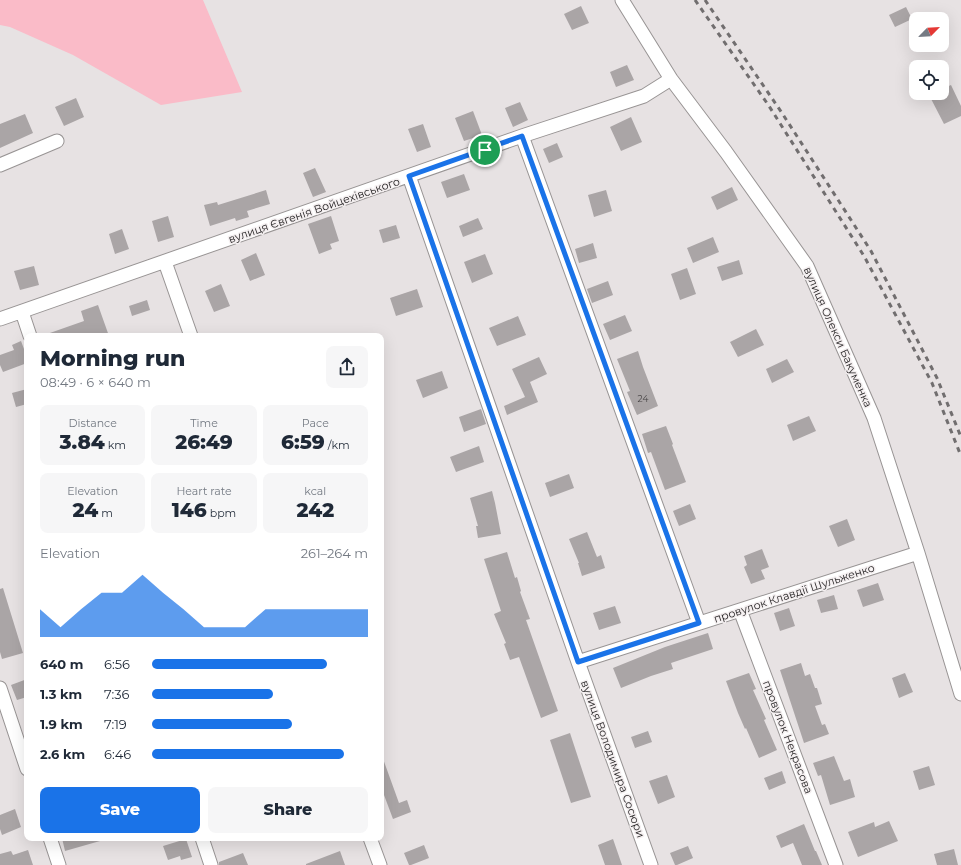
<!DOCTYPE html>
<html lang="en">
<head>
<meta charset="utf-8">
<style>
	body { margin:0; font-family:Montserrat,sans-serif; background:#f6f6f7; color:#1f2937; height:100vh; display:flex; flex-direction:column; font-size:15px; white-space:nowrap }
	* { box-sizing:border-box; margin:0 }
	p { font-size:13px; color:#747a83 }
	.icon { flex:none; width:22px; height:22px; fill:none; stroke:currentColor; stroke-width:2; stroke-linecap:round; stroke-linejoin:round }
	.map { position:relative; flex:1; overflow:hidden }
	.drawer { position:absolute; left:24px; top:333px; width:360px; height:508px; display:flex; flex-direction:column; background:#fff; border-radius:8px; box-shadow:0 4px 16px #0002 }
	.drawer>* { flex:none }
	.needle { width:26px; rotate:66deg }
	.controls { position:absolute; left:909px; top:12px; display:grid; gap:8px }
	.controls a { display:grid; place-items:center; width:40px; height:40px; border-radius:8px; background:#fff; box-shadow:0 4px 16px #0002; font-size:20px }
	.pin { position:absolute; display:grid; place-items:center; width:34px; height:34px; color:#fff; margin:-17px; border:2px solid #fff; border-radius:50%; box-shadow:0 1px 4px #0007 }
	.round { display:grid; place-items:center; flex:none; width:42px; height:42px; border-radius:8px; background:#f6f6f7 }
	.summary { display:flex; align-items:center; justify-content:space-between; height:68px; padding:0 16px }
	h1 { font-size:22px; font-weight:800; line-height:30px }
	.figures { display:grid; grid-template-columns:repeat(3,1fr); gap:6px; height:68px; padding:4px 16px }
	.figures div { display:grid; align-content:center; border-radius:8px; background:#f6f6f7; text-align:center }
	.figures b { font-size:20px; font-weight:800 }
	.figures small { font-size:11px; font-weight:400 }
	.figures p { font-size:11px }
	.chart { height:112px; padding:8px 16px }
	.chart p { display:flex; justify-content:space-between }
	.chart svg { width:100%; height:72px; margin-top:4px; fill:#1a73e8; opacity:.7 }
	.button { display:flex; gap:8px; margin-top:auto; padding:8px 16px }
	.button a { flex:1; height:46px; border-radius:8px; background:#1a73e8; color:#fff; font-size:16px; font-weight:800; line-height:46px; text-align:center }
	.button a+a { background:#f6f6f7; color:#1f2937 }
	ul { padding:0 16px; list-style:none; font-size:13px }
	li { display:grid; grid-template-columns:64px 48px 1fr; align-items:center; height:30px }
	li i { height:10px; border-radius:5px; background:#1a73e8 }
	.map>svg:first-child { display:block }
	.green { fill:#fabbc8 }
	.building { fill:#aaa5a6 }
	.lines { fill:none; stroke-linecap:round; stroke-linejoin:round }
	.street-casing { stroke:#989494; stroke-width:15 }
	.street { stroke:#fff; stroke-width:13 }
	.rail { stroke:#716e6f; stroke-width:3; stroke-dasharray:5 5; stroke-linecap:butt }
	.route-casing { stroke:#fff; stroke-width:8 }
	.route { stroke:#1a73e8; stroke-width:5 }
	.labels { text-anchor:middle; stroke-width:3; stroke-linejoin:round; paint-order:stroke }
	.number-label { font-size:9px; fill:#474445 }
	.street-label { font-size:11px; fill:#262425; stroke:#f4eff0 }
</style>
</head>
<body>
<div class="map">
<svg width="961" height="865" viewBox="0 0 961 865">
	<rect width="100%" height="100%" fill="#e7e2e3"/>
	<path class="green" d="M0,0h203l39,92 -81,13 -88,-50 -63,-28 -10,-2z"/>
	<path class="building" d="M581,6l8,17 -17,7 -8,-16z
		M906,7l6,12 -17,8 -6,-12z
		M627,65l7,15 -18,7 -6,-15z
		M951,85l10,21v10l-17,8 -16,-31h14v-4z
		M76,98l8,19 -20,9 -9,-19z
		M520,102l8,18 -15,7 -8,-19z
		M473,111l9,24 -18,6 -9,-23z
		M25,114l8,19 -33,15v-24z
		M631,117l11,25 -21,9 -11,-24z
		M423,124l8,23 -14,5 -9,-23z
		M557,143l6,14 -14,6 -6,-14z
		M315,168l11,24 -13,5 -10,-24z
		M464,174l6,16 -23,8 -6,-16z
		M732,187l6,13 -21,10 -6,-13z
		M266,190l4,14 -23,7 2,6 -13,4 -1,-3 -25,8 -6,-21 13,-3 1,3z
		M606,190l6,21 -18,6 -6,-22z
		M168,216l6,21 -16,5 -6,-21z
		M331,216l8,25 -9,3 2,5 -13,5 -11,-30z
		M478,218l5,11 -20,8 -4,-11z
		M396,225l4,13 -17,5 -4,-13z
		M122,229l7,20 -14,5 -6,-20z
		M713,237l6,15 -26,11 -6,-15z
		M593,243l4,15 -18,5 -4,-14z
		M256,253l9,22 -15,6 -9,-21z
		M485,254l8,20 -21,9 -8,-21z
		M739,260l4,14 -21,7 -5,-14z
		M34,266l5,19 -19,5 -6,-19z
		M687,268l9,26 -16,6 -9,-26z
		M608,281l5,14 -21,8 -5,-14z
		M221,284l9,22 -16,6 -9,-21z
		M417,289l6,18 -27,9 -6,-18z
		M147,300l3,10 -18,6 -3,-10z
		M98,305l11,31h-62v-2l37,-13 -3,-10z
		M625,315l7,16 -22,9 -7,-16z
		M518,316l8,19 -29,11 -8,-18z
		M756,329l8,16 -26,12 -8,-15z
		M21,341l6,16v6l-24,9 -3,-7v-10l14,-5 -2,-5z
		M638,351l5,16 15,39 -21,9 -10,-23 3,-1 -13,-32z
		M539,357l8,17 -17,8 8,20 -31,13 -3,-9 21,-9 -13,-28z
		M787,359l7,13 -22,11 -6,-14z
		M442,371l6,17 -25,10 -7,-18z
		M27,389v15l-11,3 -4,-14z
		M481,409l5,15 -22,8 -5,-15z
		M809,416l7,15 -23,10 -6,-16z
		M666,426l7,18 -1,1 14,37 -21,8 -14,-38 -3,1 -6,-19z
		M479,446l5,16 -28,10 -6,-15z
		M569,474l5,14 -24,9 -5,-14z
		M492,491l3,12 6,31 -23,4 -2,-12h2l-8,-28z
		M690,504l6,15 -17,7 -6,-15z
		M847,519l8,21 -17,7 -9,-21z
		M587,532l10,25 4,-2 4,13 -23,8 -4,-13h1l-10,-24z
		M762,549l7,18 -8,3 4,9 -14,5 -7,-17 3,-2 -3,-9z
		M507,552l8,26 2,-1 4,14 -1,1 10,27 -4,1 32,91 -17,7 -22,-61 -9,3 -6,-16 2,-1 -12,-29 7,-3 -17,-52z
		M878,583l6,17 -21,7 -6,-17z
		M3,588l20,65 -21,6 -2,-7v-63z
		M834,595l4,14 -17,4 -4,-13z
		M615,606l6,17 -22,7 -6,-17z
		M789,608l6,18 -15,5 -6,-18z
		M708,633l5,16 -42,14 2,6 -22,7 -30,12 -8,-20 52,-21z
		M801,663l4,13 5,-2 5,14h2l5,16 -7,2 7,19 3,-1 4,10 -25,9 -24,-73z
		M749,673l7,16 -3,1 13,29 -2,1 13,30 -18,8 -13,-30 -1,1 -7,-16 -12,-32z
		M905,673l8,19 -14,6 -7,-20z
		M27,679v18l-10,3 -6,-15z
		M648,731l4,11 -17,6 -4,-11z
		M570,733l21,64 -20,6 -21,-63z
		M382,756l17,47 8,-3 4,12 -18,7 -12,-32v-30z
		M834,756l10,25 6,-2 5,18 -25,8 -9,-30 -3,1 -5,-13z
		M929,766l6,19 -16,5 -6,-19z
		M782,771l4,12 -17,7 -5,-12z
		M667,775l8,22 -17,7 -9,-23z
		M15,809l6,18 -19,8 -2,-6v-14z
		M889,821l9,20 -40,16 -10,-25 26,-10 1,5z
		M804,824l11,27h1l6,14h-20l-9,-22 -12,5 -5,-12z
		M62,838h37l1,3 -35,10z
		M186,839l6,18 -11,3 -1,-4 -12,4 -5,-14z
		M613,839l9,26h-17l-7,-20z
		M424,845l5,13 -18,7h-2l-5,-12z
		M688,846l5,12 -16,7h-2l-5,-12z
		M954,849l4,16h-21l-3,-11z
		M28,850l5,15h-33v-11l11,-3 2,4z
		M340,851l5,14h-39v-1z
		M243,853l5,12h-29v-3z"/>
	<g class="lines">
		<defs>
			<path id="street" d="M622,0l49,79 55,73 81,114 67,152 44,135 43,141
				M522,136l177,487
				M0,165l57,-24
				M409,176l169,486 73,203
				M165,262l26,74
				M22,312l8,24
				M0,319l522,-183 122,-40 27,-17
				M740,610l96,255
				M578,662l340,-109
				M0,688l27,81
				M50,838l9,27
				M202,838l9,27
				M370,838l10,27"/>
		</defs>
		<use href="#street" class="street-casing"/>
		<use href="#street" class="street"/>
		<path class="rail" d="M695,0l74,106 95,150 68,127 29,73
			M705,0l77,113 89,138 66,127 24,59"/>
	</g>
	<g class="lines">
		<defs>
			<path id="route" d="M522,136l177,487 -121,39 -169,-486z"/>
		</defs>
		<use href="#route" class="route-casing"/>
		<use href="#route" class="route"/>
	</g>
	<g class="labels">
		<g class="number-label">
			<text x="643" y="402">24</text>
		</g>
		<g class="street-label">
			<text transform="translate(314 210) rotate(-19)" y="4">вулиця Євгенія Войцехівського</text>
			<text transform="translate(838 337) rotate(66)" y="4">вулиця Олекси Бакуменка</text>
			<text transform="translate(794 593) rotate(-18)" y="4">провулок Клавдії Шульженко</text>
			<text transform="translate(788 737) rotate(69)" y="4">провулок Некрасова</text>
			<text transform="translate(613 759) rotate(70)" y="4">вулиця Володимира Сосюри</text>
		</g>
	</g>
</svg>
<div class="controls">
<a><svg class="needle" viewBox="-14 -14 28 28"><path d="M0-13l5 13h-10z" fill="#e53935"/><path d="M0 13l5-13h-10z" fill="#747a83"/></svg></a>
<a><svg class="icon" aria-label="locate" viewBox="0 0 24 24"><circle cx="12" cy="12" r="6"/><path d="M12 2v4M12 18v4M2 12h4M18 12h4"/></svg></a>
</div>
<div class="pin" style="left:485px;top:150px;background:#1e9e55"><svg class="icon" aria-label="arrive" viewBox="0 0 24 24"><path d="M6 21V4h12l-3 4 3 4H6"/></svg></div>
<section class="drawer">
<div class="summary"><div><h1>Morning run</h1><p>08:49 · 6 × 640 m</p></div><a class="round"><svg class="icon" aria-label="share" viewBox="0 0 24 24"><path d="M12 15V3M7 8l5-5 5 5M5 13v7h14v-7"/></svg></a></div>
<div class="figures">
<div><p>Distance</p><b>3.84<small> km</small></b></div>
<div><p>Time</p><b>26:49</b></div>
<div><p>Pace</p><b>6:59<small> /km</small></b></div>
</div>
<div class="figures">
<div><p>Elevation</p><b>24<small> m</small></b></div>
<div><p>Heart rate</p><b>146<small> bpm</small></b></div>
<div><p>kcal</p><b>242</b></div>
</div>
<div class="chart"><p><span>Elevation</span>261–264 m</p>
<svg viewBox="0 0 160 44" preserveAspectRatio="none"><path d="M0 44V27L10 38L20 27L30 17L40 17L50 6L60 17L70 27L80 38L90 38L100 38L110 27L120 27L130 27L140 27L150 27L160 27V44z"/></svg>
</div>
<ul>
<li><b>640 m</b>6:56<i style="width:81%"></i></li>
<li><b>1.3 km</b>7:36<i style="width:56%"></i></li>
<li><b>1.9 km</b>7:19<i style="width:65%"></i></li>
<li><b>2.6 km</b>6:46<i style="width:89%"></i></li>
</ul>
<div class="button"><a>Save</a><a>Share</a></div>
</section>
</div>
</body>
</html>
